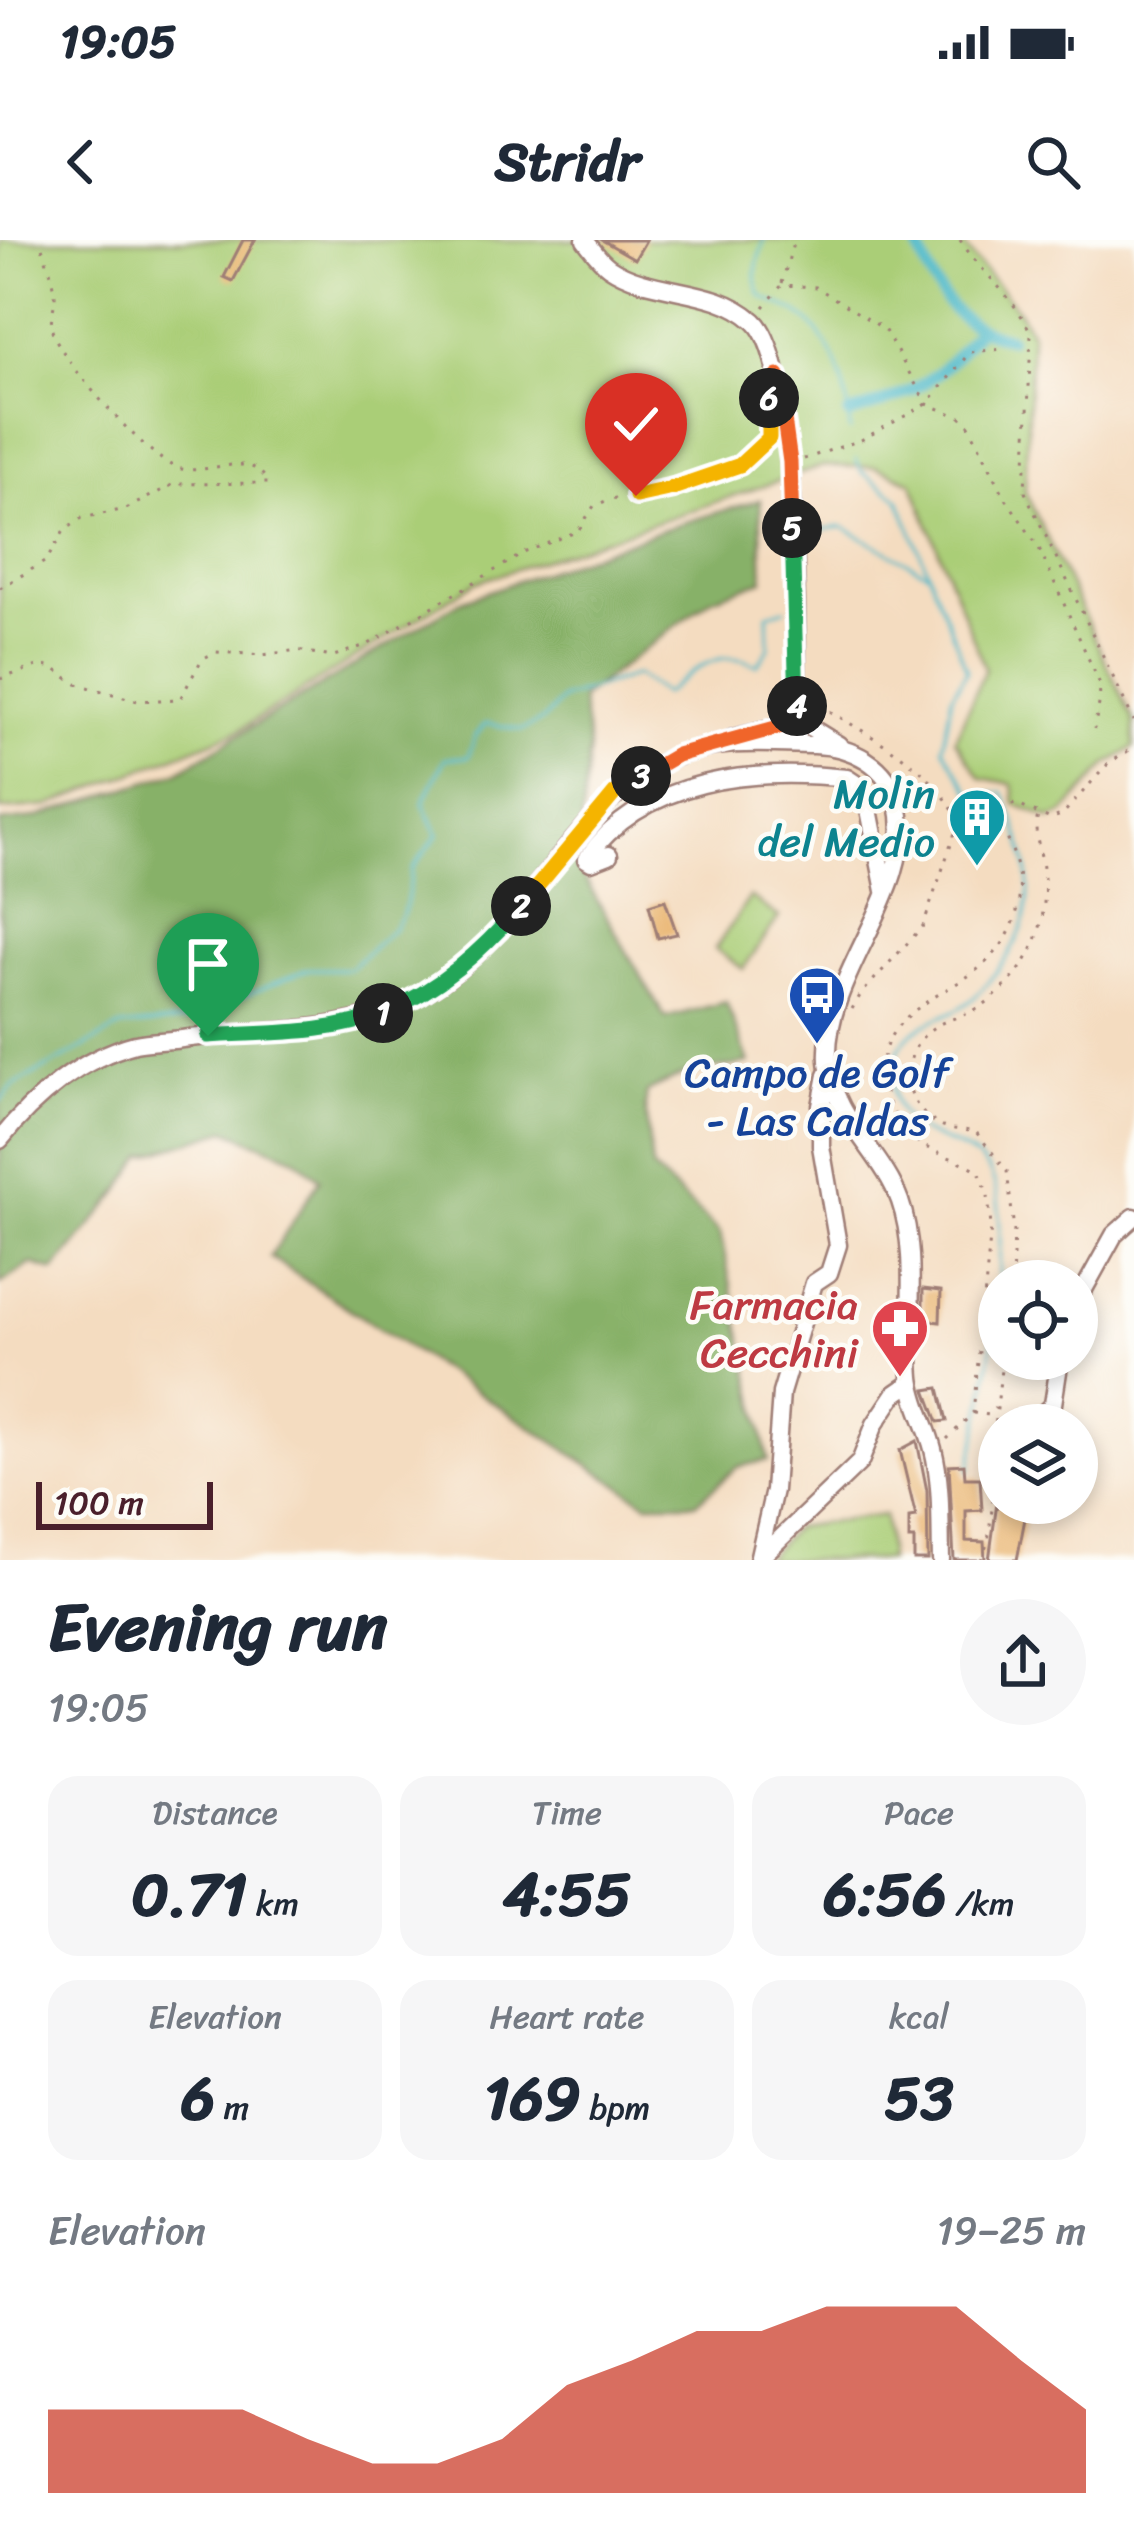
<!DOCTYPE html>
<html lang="en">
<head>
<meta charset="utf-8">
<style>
	body { margin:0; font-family:Sriracha,sans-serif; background:#f6f6f7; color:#1f2937; height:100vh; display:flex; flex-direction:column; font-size:45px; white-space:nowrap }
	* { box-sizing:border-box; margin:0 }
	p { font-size:39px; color:#747a83 }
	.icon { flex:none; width:66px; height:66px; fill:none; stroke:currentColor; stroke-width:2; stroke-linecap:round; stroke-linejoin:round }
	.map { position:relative; height:1320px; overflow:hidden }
	.sheet { display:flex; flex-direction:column; background:#fff; flex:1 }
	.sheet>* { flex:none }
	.fabs { position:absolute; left:978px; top:1020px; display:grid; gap:24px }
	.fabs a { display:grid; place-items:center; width:120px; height:120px; border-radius:50%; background:#fff; box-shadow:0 6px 18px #0003; font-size:60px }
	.scale { position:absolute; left:36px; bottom:30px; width:177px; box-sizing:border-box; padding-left:12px; border:6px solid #4a1f2b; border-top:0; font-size:33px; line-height:42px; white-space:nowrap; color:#4a1f2b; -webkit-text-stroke:9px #fdfcf7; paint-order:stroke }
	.pin { position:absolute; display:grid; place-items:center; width:102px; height:102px; color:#fff; margin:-123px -51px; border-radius:50% 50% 50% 0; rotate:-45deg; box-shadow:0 0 12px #0007 }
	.pin .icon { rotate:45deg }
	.km { position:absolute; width:60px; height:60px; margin:-30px; border-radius:50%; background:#222; color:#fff; font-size:33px; line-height:60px; text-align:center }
	.round { display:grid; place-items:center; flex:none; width:126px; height:126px; border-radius:63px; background:#f6f6f7 }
	.headline { display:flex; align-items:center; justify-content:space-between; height:204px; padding:0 48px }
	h1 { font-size:66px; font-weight:700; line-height:90px }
	.stats { display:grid; grid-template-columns:repeat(3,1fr); gap:18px; height:204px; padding:12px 48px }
	.stats div { display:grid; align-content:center; border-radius:30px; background:#f6f6f7; text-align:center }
	.stats b { font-size:60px; font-weight:700 }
	.stats small { font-size:33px; font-weight:400 }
	.stats p { font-size:33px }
	.chart { height:336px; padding:24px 48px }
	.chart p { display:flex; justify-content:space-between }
	.chart svg { width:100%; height:216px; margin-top:12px; fill:#c8321e; opacity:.7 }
	.status { display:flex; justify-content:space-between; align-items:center; height:84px; padding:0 60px; background:#fff; direction:ltr }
	.status svg { height:33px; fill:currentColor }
	header { display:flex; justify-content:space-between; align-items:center; height:156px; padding:0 48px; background:#fff; font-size:54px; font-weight:700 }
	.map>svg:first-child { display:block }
	.green { fill:#aace77; stroke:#7a7651; stroke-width:3 }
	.forest { fill:#87b168; stroke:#68684a; stroke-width:3 }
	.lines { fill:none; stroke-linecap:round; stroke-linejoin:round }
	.stream { stroke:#4cb8c7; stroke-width:3 }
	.canal { stroke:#4cb8c7; stroke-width:12 }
	.building { fill:#e9b26c }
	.minor-casing { stroke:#9f7e76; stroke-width:21 }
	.path { stroke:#9f7e76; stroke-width:3; stroke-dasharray:3 9; stroke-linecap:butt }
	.minor { stroke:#fff; stroke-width:16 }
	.split-1-casing { stroke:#fff; stroke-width:24 }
	.split-2-casing { stroke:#fff; stroke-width:24 }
	.split-3-casing { stroke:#fff; stroke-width:24 }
	.split-4-casing { stroke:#fff; stroke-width:24 }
	.split-5-casing { stroke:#fff; stroke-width:24 }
	.split-6-casing { stroke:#fff; stroke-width:24 }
	.split-7-casing { stroke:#fff; stroke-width:24 }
	.split-1 { stroke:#22a559; stroke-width:15 }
	.split-2 { stroke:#22a559; stroke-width:15 }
	.split-3 { stroke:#f5b400; stroke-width:15 }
	.split-4 { stroke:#f0652b; stroke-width:15 }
	.split-5 { stroke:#22a559; stroke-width:15 }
	.split-6 { stroke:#f0652b; stroke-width:15 }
	.split-7 { stroke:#f5b400; stroke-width:15 }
	.labels { text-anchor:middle; stroke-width:9; stroke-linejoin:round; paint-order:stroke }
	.culture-label { font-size:42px; fill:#0d838f; stroke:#fdfcf7; text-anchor:end }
	.transit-label { font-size:42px; fill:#164399; stroke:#fdfcf7 }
	.health-label { font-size:42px; fill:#be3a42; stroke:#fdfcf7; text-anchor:end }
</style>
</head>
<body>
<div class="status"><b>19:05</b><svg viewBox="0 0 49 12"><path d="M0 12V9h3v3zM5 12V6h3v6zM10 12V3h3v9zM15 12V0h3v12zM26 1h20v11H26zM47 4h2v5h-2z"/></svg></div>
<header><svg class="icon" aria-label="back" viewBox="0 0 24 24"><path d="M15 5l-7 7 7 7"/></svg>Stridr<svg class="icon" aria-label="search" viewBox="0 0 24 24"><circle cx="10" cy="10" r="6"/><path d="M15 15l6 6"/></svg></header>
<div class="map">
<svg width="1134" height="1320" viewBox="0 0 1134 1320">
	<rect width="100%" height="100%" fill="#fdfcf7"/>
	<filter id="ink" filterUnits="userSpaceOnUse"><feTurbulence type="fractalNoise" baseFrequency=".00833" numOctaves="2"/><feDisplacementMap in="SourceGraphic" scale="24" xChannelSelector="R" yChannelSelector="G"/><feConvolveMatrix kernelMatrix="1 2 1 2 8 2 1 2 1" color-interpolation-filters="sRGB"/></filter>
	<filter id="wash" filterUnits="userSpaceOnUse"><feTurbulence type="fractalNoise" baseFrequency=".004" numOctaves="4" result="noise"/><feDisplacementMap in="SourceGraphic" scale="48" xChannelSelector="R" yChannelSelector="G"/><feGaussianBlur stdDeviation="2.7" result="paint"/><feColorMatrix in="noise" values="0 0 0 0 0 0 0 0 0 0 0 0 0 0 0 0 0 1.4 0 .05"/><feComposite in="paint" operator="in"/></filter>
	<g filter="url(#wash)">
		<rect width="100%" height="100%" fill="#f4dcc0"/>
		<path class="green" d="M0,0h960c21,33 56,58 71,94l-6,158 109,229v26l-26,17 -45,50 -12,5 -36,-15 -2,-20 -32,-6 -26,-39 30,-70 -73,-187 -35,-15 -54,-1 -349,117 -236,148 -189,75 -49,4z
			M750,657l29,20 -36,52 -28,-20z
			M884,1275l5,45h-125l31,-33z"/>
		<path class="forest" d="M760,260l3,80 -51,18 -131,100 8,50 -12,117 88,153 61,-16 23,61 -60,9 -42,20 -2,15 7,61 68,65 48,227 -31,7 -41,36h-49l-377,-246 50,-78 -24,-21 -70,-28 -83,26 -24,36 -65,79 -23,-7 -31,20v-462l35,-4 142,-46 284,-171 221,-78z"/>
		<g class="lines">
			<path class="stream" d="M764,0c-6,22 -13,34 -3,56 11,7 24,10 35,16 38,25 53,76 54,119
				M856,219l5,12 38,28 68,171 -15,25 -9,52 30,49 30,-4c27,68 44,117 -6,179 -13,15 -20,28 -39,38 -27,14 -58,19 -64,56 -12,84 69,65 95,106 28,44 -5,246 -20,300
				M803,300l21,-11 19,-2 86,47
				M0,861l13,-15 108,-59 63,-6 124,-52h42l43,-40 11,-17 8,-43 26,-34 -15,-32 22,-45 23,-1 8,-22 10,-12 36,7 21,-10 19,-21 74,-24 28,19c32,-25 54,-48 93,-29l12,-17 -1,-34 17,-5"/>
			<path class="canal" d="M915,0c22,52 35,85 94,98
				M849,174c60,-18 90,-33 128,-83"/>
		</g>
		<g id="blocks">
			<path class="building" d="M243,0h12l-22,41 -9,-4z
				M602,0h44l-11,19z
				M665,660l12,34 -19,4 -9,-33z
				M923,1049l18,2 -1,31 -17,-2z
				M939,1148l8,33 -9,1 -12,-32z
				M917,1201l10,50 1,69h-14v-21h-5v-21l7,-1 -16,-67z
				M964,1224l1,14h15l2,32 -16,1v30l18,1 1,18h-31l-5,-95z
				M997,1263h31l-11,57h-28z"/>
		</g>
	</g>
	<g filter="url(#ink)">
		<use href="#blocks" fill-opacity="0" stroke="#9f7e76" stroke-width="3"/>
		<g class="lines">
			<defs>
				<path id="minor" d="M585,0c7,9 14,20 24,27 43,29 105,18 145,54 48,43 42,348 44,423
					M733,498l46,-11 18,-15 16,17 26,16
					M609,615l-18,7 -5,-3c57,-82 168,-91 261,-81l12,8 8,13 18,92
					M0,900c34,-43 82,-82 135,-96 15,-3 32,-3 47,-5 89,-11 173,-2 252,-52 95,-59 140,-187 241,-230 40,-18 95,-13 139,-12 37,1 74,19 84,59 20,86 -75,169 -70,257 4,57 54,90 72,140 19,54 6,119 11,176 2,24 16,48 22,72 9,36 7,73 8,111
					M1077,1062l37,-67 20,-18
					M1032,1185l21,-21 7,-45
					M995,1235l4,-4
					M759,1319l101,-97 15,-38 20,-30 16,-11
					M758,1320l16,-70 7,-97 33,-110 15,-10 9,-28 -17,-99v-40l6,-31"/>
			</defs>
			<use href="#minor" class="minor-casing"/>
			<path class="path" d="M960,0c21,33 56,58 71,94l-6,158 109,229
				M782,43l12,-43
				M764,67l18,-22 34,2 68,42 43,75 39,15 39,78 34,51 60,134 1,17 -6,30
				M804,219l57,-19 66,-36 43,-52 33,-3
				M0,348l46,-27 18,-30 18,-13 44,-9 48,-25 94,-1c-17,-37 -64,-4 -93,-16 -29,-11 -115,-107 -123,-137 -3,-13 4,-24 3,-37 -1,-16 -11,-36 -15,-53
				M0,439l40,-14 13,3 24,16 61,17 42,-2 22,-40 14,-7 47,3 35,-5 33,7 38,-13 157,-92 52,-21 16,-25 16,-7 63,-11 67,-23 28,-27 1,-15
				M810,458c54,38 120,61 149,124l56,-18 36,15 12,-5 45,-50 26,-17
				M852,769l9,-15 62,-68 35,-102
				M1012,1041l2,-51 -7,-59 -31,-39c-9,-2 -19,-2 -27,-4 -45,-12 -54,-68 -20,-97 11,-10 29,-13 42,-19 24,-12 47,-36 59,-59 15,-28 17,-61 12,-92 -3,-16 -9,-29 -4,-45
				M973,1173l16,2 6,-7
				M947,1199l26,-26 18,-186 -3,-32 -9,-24c-22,-14 -55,-18 -72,-39 -29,-34 -37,-82 -1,-114 20,-19 46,-30 68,-46 59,-43 56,-106 17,-161
				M992,1218l10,-99
				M981,1320l7,-18 6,-50"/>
			<use href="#minor" class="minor"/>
		</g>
	</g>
	<g class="lines" filter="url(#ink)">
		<defs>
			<path id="split-1" d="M208,796c57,-4 122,-1 175,-23"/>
			<path id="split-2" d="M383,773c56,-23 99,-62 138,-107"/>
			<path id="split-3" d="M521,666l94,-113 26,-17"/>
			<path id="split-4" d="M641,536l36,-21 102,-28 18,-15v-6"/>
			<path id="split-5" d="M792,288l5,178"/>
			<path id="split-6" d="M769,158l1,-10 8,-12 12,86 2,66"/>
			<path id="split-7" d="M636,256l37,-8 67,-23 29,-27v-40"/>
		</defs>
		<use href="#split-1" class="split-1-casing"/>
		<use href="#split-2" class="split-2-casing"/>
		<use href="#split-3" class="split-3-casing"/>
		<use href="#split-4" class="split-4-casing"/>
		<use href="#split-5" class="split-5-casing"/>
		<use href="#split-6" class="split-6-casing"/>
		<use href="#split-7" class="split-7-casing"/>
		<use href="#split-1" class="split-1"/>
		<use href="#split-2" class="split-2"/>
		<use href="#split-3" class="split-3"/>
		<use href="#split-4" class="split-4"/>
		<use href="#split-5" class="split-5"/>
		<use href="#split-6" class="split-6"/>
		<use href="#split-7" class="split-7"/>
	</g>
	<defs>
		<symbol id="building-pin" viewBox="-11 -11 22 30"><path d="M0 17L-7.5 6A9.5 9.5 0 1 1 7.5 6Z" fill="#0f9aa8" stroke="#fdfcf7"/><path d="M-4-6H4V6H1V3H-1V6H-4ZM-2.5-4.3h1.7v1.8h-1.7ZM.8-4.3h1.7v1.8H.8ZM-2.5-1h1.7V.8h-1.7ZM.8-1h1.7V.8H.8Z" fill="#fff"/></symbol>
		<symbol id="bus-pin" viewBox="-11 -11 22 30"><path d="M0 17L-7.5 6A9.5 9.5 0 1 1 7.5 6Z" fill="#1a4fb4" stroke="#fdfcf7"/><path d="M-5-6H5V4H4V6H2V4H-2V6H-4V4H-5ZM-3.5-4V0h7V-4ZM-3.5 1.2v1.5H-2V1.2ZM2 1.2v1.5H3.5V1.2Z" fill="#fff"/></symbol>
		<symbol id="pharmacy-pin" viewBox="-11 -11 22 30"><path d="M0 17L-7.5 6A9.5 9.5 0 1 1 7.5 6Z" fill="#e0444e" stroke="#fdfcf7"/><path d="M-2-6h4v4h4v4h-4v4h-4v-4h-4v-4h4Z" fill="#fff"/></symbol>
	</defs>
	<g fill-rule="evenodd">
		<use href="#building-pin" x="944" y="544" width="66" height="90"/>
		<use href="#bus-pin" x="784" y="722" width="66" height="90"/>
		<use href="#pharmacy-pin" x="867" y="1055" width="66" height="90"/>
	</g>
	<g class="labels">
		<g class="culture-label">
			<text x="935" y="568">Molin<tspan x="935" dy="48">del Medio</tspan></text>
		</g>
		<g class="transit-label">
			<text x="817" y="847">Campo de Golf<tspan x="817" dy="48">- Las Caldas</tspan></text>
		</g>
		<g class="health-label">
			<text x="858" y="1079">Farmacia<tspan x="858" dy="48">Cecchini</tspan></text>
		</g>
	</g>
</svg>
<div class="fabs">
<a><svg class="icon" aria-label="locate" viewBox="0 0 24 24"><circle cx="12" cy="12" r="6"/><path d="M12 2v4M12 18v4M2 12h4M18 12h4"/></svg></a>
<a><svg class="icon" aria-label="layers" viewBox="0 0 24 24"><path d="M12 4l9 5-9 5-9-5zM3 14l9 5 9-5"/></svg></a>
</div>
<div class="scale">100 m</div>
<div class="pin" style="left:208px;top:796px;background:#1e9e55"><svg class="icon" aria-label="arrive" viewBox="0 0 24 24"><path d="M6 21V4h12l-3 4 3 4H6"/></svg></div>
<div class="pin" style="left:636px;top:256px;background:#d93025"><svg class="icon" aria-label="check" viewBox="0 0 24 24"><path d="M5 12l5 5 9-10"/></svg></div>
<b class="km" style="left:383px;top:773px">1</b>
<b class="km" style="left:521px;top:666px">2</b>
<b class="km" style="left:641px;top:536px">3</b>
<b class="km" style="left:797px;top:466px">4</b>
<b class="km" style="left:792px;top:288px">5</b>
<b class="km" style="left:769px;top:158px">6</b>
</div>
<section class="sheet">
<div class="headline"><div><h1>Evening run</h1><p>19:05</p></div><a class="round"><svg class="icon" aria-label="share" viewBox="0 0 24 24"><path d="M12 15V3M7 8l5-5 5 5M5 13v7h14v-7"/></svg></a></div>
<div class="stats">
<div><p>Distance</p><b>0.71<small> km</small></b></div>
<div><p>Time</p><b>4:55</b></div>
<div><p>Pace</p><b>6:56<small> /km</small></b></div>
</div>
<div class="stats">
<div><p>Elevation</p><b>6<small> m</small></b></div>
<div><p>Heart rate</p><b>169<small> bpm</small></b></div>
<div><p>kcal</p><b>53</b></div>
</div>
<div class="chart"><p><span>Elevation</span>19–25 m</p>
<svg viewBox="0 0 160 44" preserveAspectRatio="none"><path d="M0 44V27L10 27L20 27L30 27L40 33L50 38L60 38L70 33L80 22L90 17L100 11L110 11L120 6L130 6L140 6L150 17L160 27V44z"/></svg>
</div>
</section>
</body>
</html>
